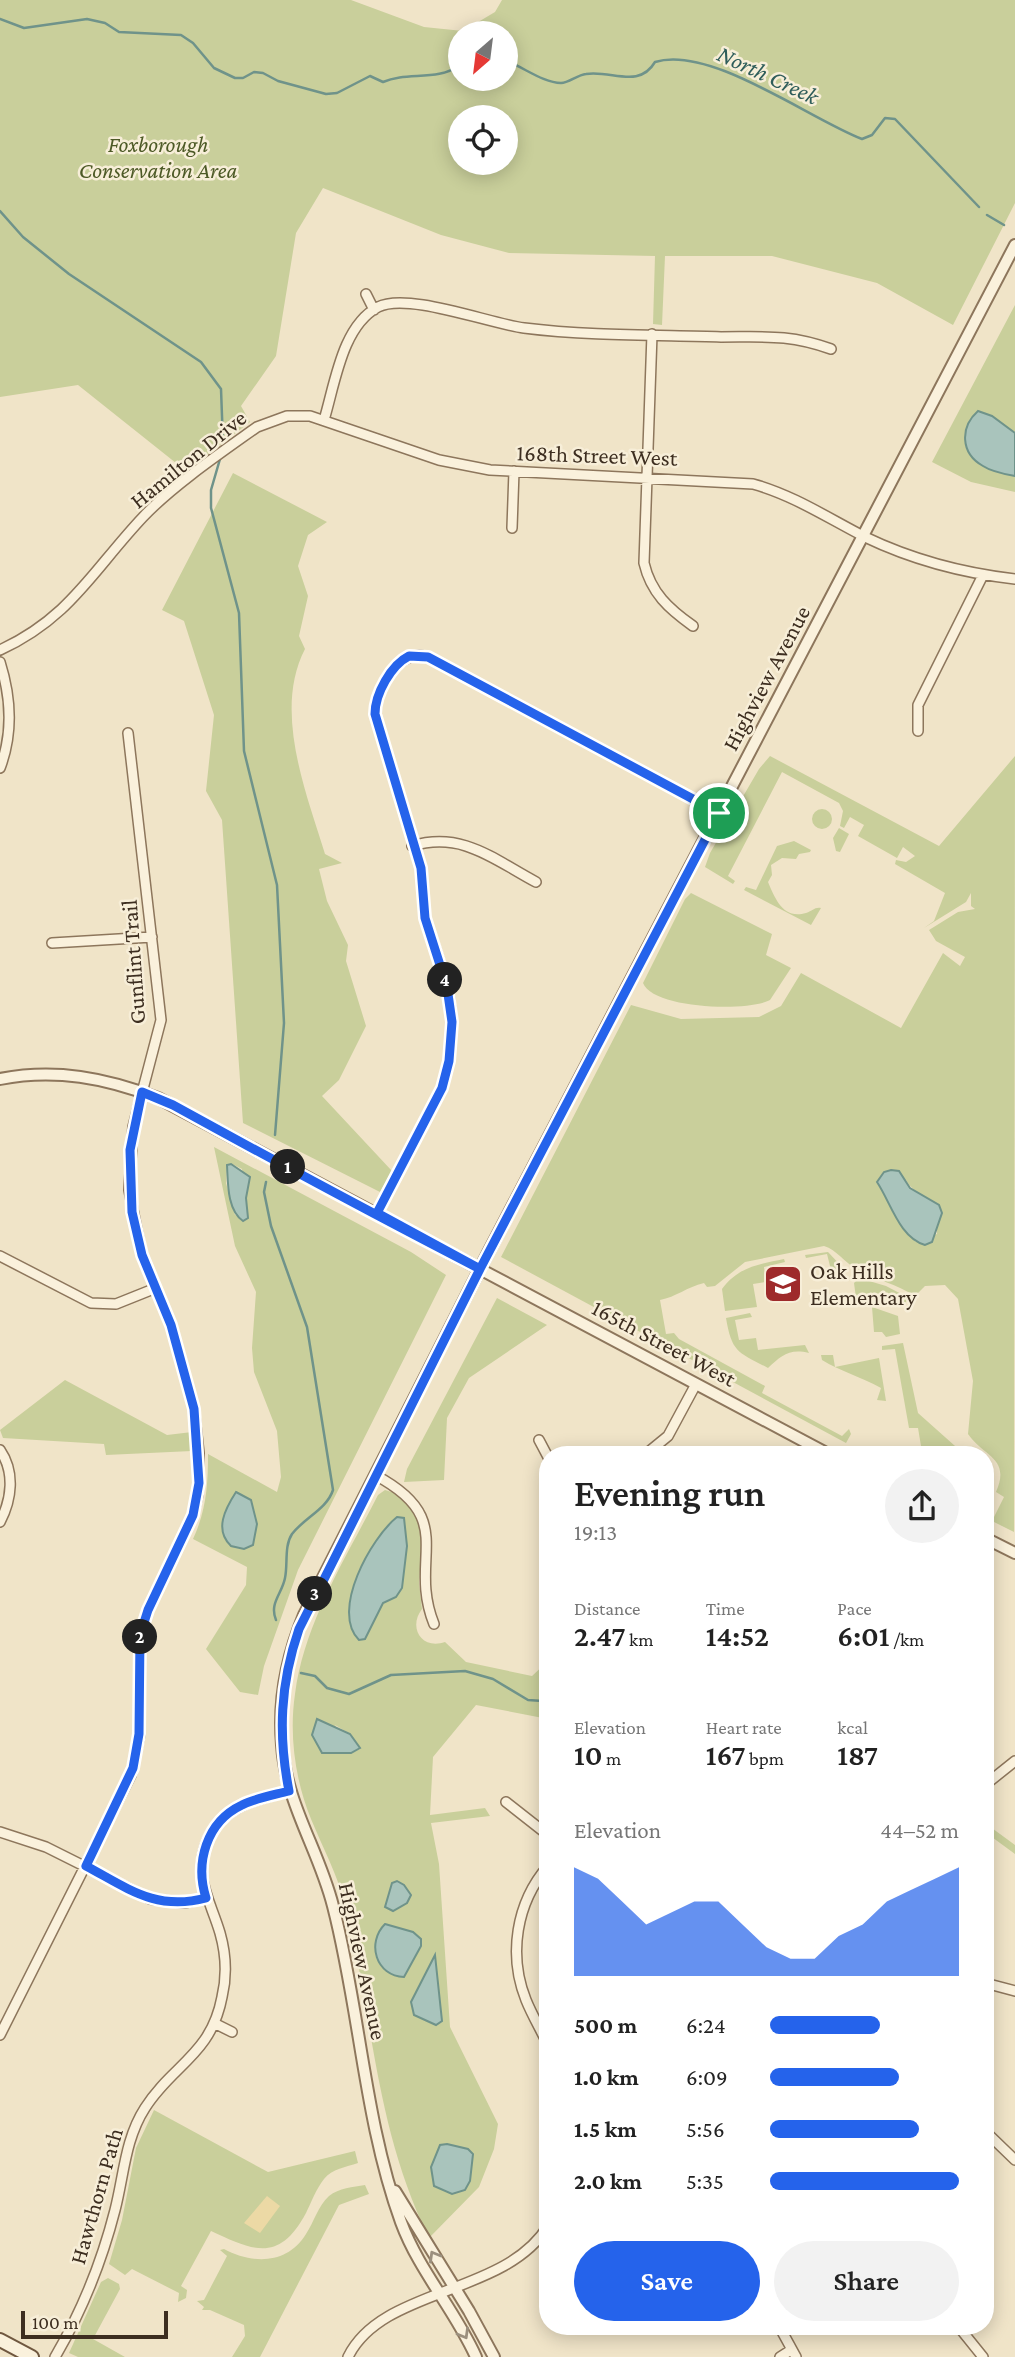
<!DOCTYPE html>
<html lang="en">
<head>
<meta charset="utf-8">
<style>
	body { margin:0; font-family:"Crimson Pro",serif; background:#f2f2f2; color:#222; height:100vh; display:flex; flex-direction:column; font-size:26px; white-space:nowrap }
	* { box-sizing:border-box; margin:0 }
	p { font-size:23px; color:#767676 }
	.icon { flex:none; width:38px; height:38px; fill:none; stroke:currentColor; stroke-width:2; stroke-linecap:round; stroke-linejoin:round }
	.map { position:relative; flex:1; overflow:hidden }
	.side { position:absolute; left:539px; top:1446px; width:455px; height:889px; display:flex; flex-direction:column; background:#fff; border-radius:28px; box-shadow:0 4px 18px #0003 }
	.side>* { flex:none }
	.needle { width:46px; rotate:208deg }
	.buttons { position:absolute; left:448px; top:21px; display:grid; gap:14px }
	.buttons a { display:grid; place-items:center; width:70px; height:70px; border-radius:50%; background:#fff; box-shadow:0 4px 18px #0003; font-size:35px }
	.scale { position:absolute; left:21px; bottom:18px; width:147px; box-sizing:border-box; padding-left:7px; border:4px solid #3d2e20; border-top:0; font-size:19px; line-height:24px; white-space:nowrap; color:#3d2e20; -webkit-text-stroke:5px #f7eed8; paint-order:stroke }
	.pin { position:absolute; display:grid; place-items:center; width:60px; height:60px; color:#fff; margin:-30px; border:4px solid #fff; border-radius:50%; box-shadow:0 2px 7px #0007 }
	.km { position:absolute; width:35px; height:35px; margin:-18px; border-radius:50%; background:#222; color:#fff; font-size:19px; line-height:35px; text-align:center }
	.round { display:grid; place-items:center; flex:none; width:74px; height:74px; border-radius:37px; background:#f2f2f2 }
	.headline { display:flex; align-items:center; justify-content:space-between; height:119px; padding:0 35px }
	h1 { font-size:38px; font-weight:600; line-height:52px }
	.metrics { display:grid; grid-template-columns:repeat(3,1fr); gap:10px; height:119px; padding:7px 35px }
	.metrics div { display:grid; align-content:center }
	.metrics b { font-size:30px; font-weight:600 }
	.metrics small { font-size:19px; font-weight:400 }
	.metrics p { font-size:19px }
	.chart { height:196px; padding:14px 35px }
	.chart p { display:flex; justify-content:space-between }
	.chart svg { width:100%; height:126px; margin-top:7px; fill:#2563eb; opacity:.7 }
	.button { display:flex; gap:14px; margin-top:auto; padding:14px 35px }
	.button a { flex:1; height:80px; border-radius:42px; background:#2563eb; color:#fff; font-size:28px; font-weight:600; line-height:80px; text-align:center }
	.button a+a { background:#f2f2f2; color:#222 }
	ul { padding:0 35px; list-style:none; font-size:23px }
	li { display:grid; grid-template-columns:112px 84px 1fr; align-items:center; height:52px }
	li i { height:18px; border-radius:9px; background:#2563eb }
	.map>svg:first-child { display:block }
	.green { fill:#c9cf9b; fill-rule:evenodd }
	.sand { fill:#ecd9a5 }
	.water { fill:#a9c4bc; stroke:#6f938a; stroke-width:2 }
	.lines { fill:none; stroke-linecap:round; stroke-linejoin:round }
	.stream { stroke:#6f938a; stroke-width:2.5 }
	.minor-casing { stroke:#8d765c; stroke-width:12 }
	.tertiary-casing { stroke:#8d765c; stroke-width:14 }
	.secondary-casing { stroke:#6f573f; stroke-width:16 }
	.minor { stroke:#faf1dc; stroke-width:9 }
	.tertiary { stroke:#faf1dc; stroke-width:10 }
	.secondary { stroke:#faf1dc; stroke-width:12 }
	.oneway { stroke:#9c907e }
	.route-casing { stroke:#fff; stroke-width:14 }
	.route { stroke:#2563eb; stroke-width:9 }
	.labels { text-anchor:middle; stroke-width:5; stroke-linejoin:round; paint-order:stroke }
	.park-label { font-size:23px; font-style:italic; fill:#4d5a26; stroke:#f7eed8 }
	.street-label { font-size:23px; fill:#3d2e20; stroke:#f7eed8 }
	.poi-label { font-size:23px; fill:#3d2e20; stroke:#f7eed8; text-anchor:start }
	.water-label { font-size:24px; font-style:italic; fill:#2f5d5a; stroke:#f7eed8 }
</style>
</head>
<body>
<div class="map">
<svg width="1015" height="2357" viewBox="0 0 1015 2357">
	<rect width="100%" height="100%" fill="#f0e4c8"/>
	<path class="green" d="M0,0h351l73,27 39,4 32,-19 7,-12h513v203l-62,122 -76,-42 -105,-27h-107l-3,69 -9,-1 2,-68 -146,-3 -68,-18 -118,-47 -27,45 -20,123 -35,50 9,16 -64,49 -108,-86 -78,12zM460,33h46v46h-46zM506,117v46h-46v-46z
		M1015,305v187l-44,-10 -39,-20z
		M233,473l94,49 -19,13 -10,31 10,30 -9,40 6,13c-32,62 1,143 20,205l17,9 -23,6 8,32 21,44 -2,16 20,65 -27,54 -17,16 70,75 -12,21 -137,-69 -21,-303 -16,-29 8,-76 -30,-94 -22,-11z
		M770,756l169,90 76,-90 -1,776 -22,-11 12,-24 -8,-5c15,-34 -12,-35 -28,-58l5,-53 -15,-82 -13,-14 -20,1 -10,10c-19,-12 -41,-17 -60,-28 -11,-6 -18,-18 -31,-22l-79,16 -30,24 -8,1 -3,-4c-17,4 -28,14 -44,17l6,34 8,-1 5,6 86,47 -3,7 80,43 7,-7 2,5 -5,9 -345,-186 130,-252 50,14 78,-2 22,-11 20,-33 100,55 42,-75 17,13 5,-9 -29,-16 -7,-11 29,-18 17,-3 -4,-3v-13l-5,9 -42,26 10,-7 11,-28 -50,-29 1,-4 10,2 9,-6 -12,-9 -6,11 -39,-22 6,-11 -14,-8 -6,11 -4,-2 3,-15 -4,-8 -57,-31 -54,104 7,5 -2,3 -28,-17 5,-14 49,-84zM906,1180c8,16 30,17 36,33l-5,10v11l-21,8 -12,-12 -27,-48z
		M812 819a10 10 0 1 1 20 0a10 10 0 1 1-20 0Z
		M839,828l10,6 -9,18 -4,-1 -3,-13z
		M794,841l17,9 -1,2 -11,2 -3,5 -14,-1 -11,7 1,10 -4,7c7,16 15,38 38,31 7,-2 8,-6 15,-5l-10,17 -67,-35 2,-3 10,3 21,-44z
		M691,893l81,41 -6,21 25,13 -21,32c-22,12 -117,9 -127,-17l42,-84z
		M214,1147l197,105 35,23 -148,295 -34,96 -6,29 -18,-3 -34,-43 40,-64 1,-18 -54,-28c13,-28 15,-53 15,-85l69,38 4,-15 -4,-46 -23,-59 -2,-24 4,-56 -21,-46zM232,1164l10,5 6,49 -13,-3 -9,-32 1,-17z
		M828,1252l15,16 -12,2 -4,-16 -21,4 -1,-3z
		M784,1259l1,3 -21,5 2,15 -13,2 4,23 -32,4 -3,-22c16,-22 37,-25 62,-30z
		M859,1278l27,8 23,12 -4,5 -25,-9 -24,4 -2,-15z
		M497,1298l50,27 -78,53 -22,40 -3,62 -40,2 3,-13z
		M872,1307l26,9 2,18 -14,3 -4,-5h-8z
		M750,1313l2,4 -17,3 4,20 17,-2 2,12 47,-5 4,8c-20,-5 -28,3 -41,15 -30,-16 -36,-15 -42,-50z
		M903,1343l15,70 46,41h-28l-15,-8 -3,-18h-9l-14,-79 -13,1v-4z
		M821,1355h12l2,12 44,-9 7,43 -9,-1 4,-12c-20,-11 -41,-17 -59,-28z
		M65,1380l102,55 25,-3v19l-86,4 -2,-11 -101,-6 -3,-8z
		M385,1490l13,4 16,17 9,21 -4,51 3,26c-14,18 -1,41 23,33l21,20 66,14 16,-15v58l-72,-14 -43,52 -3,58 55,-7 5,8 -59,7 8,41 11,163 48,97 -4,25 -15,38 -50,51c-54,-111 -55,-214 -83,-331 -8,-31 -23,-59 -35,-88 -16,-39 -22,-84 -16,-125 9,-71 51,-136 83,-199zM390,1523l6,74 -13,6 -34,3 7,-27zM335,1725l15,9 10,15 -9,4z
		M985,1823l30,22v9l-30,-22z
		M154,2110l114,62 87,-21 3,12c-12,4 -26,6 -34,16 -8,10 -13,24 -18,34 -27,50 -52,38 -95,18l-30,55 6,4 -1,8 -8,4 1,-9 -47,-24 -7,6 -16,-11 13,-44 14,-72z
		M365,2185l4,9 -30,11 -79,152h-28l13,-21 -1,-11 -34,-15h-8l2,-3 -7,-6 7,-1 23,-44 -7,-6 4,-1c28,15 63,16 82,-15 8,-12 12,-28 23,-38 10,-8 24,-9 36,-11z
		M108,2278l11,6 1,5 -27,50 32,18h-47l-9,-4 32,-71z"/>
	<path class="sand" d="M267,2196l13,10 -20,27 -16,-10z"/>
	<path class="water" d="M978,411l14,5 23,17v43c-11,-2 -23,-4 -32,-10 -23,-13 -23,-39 -5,-55z
		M231,1164l19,13 -4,21 2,20 -5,3c-16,-11 -15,-38 -16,-56z
		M891,1170l8,1 11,17 29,17 3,8 -10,29 -7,3c-26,-8 -34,-42 -48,-63l7,-10z
		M236,1492l15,8 6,24 -4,21 -9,4 -13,-3c-17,-16 -6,-37 5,-54z
		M397,1517l7,1 3,28 -5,42 -6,9 -13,6 -18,36 -6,1c-29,-29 12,-102 38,-123z
		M317,1719l33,15 10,14 -9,5h-29l-10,-18z
		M397,1881l7,4 7,10 -4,8 -14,8 -8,-4 7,-24z
		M385,1924l28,8 8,7v7l-17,31c-28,-1 -38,-34 -19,-53z
		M435,1955l7,66 -6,4 -22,-10 -3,-13z
		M447,2144l21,5 5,5 -3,27 -5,9 -13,4 -18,-8 -3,-19 9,-22z"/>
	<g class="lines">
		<path class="stream" d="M0,19l24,9 63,-9 18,4 14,9 62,3 12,8 21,25 21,10h8l11,-6 9,1 15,8 48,13 11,-1 33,-17 13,6c24,-11 54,0 77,-17
			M506,61c16,5 37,22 55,22 8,0 16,-8 25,-9 26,-4 53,15 69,-12 55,-17 153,56 207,77l10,-4 13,-17 10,1 84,88
			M0,211l23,26 46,37 132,88 20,27 2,54
			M987,215l17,10
			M220,459l-9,31v18l28,105 5,138 33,134 7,138 -9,112
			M266,1182l-2,10 7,34 36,101 26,163c-6,19 -29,28 -41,44 -8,12 -4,30 -7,44 -3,16 -16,25 -9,42
			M301,1673l14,3 12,12 22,6 42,-19 74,-4 28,8 35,21 15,1 5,-4"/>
		<defs>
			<path id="minor" d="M366,294l8,16
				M652,334l-8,229c7,30 25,46 49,63
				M324,420c11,-36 18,-94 54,-113 29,-15 110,16 146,21 64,8 132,7 197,9 43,0 68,-3 110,12
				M512,528l2,-57
				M0,650c70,-32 93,-80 143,-133 29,-31 79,-65 114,-90l30,-11h23l129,44 51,10 263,14c40,11 75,34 112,53 48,23 97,36 150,42
				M0,662c11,35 13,72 0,106
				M918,731v-26l65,-130
				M412,846c50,-15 81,13 124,36
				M52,943l100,-6
				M377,1213l65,-125 7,-27 3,-39 -4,-35 -23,-69 -4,-50 -46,-154c0,-25 24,-67 53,-57l291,156
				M0,1256l91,47 25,1 40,-16
				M539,1440l9,17
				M0,1450c15,22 12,49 0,72
				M646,1454l22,-18 28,-52
				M375,1475c85,45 32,82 59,149
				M985,1785l30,-24
				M506,1802l42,33
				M0,1832l46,15 104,52 35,4 21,-5
				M548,1866c-32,37 -40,89 -22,134 6,15 15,30 22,45
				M985,1983l30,8
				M214,2023l18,9
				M0,2035l131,-260 9,-41v-99l8,-25 45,-95 5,-21 1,-41 -5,-44 -23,-84 -29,-70 -13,-65 4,-63 28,-107 -33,-287
				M985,2131l30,29
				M779,2326l17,31
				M958,2326l25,31
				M55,2357c27,-46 47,-96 60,-147 9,-35 10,-71 30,-102 27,-43 66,-53 77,-111 5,-21 4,-43 -2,-64 -10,-34 -29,-60 -11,-96 16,-32 49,-38 80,-46
				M348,2357c34,-70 157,-61 200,-131
				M780,2357l11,-7"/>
			<path id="tertiary" d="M0,1079c55,-11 106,-1 158,19l670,356
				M985,1538l30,15
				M395,2191l74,120 25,46
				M476,2357c-21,-47 -57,-86 -75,-135 -37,-102 -41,-212 -68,-316 -14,-56 -47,-102 -51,-161 -4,-45 5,-89 22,-130l184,-362 527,-1008"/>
			<path id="secondary" d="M0,2340l32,17"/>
		</defs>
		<use href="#minor" class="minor-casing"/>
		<use href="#tertiary" class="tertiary-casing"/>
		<use href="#secondary" class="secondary-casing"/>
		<use href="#minor" class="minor"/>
		<use href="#tertiary" class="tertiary"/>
		<use href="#secondary" class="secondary"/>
	</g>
	<defs><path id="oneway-chevron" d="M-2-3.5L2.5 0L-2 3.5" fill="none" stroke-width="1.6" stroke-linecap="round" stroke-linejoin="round" transform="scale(1.75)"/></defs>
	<g class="oneway">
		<use href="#oneway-chevron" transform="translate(434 2256) rotate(-120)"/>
		<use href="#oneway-chevron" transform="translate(464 2334) rotate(60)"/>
	</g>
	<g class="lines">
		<defs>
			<path id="route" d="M719,813l-239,456c-103,-53 -205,-108 -307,-164l-31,-13 -12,58 2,62 10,43 29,70 23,84 5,74 -6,32 -45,95 -8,25 -1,99 -6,34 -47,98c43,23 70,45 120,32 -11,-35 0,-76 36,-93 14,-7 32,-10 47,-14 -11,-56 -9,-107 10,-162l181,-360 -103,-56 65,-125 7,-27 3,-39 -5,-35 -22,-69 -4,-50 -46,-154c0,-20 16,-49 34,-58l19,1 291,156"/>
		</defs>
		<use href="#route" class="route-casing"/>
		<use href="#route" class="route"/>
	</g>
	<defs>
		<symbol id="school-square" viewBox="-11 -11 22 22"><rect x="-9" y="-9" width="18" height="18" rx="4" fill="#9e2a2b" stroke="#f7eed8"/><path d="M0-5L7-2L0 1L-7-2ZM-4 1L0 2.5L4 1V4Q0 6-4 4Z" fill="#fff"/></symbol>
	</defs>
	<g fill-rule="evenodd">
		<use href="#school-square" x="761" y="1262" width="44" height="44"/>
	</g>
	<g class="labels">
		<g class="park-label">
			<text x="158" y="152">Foxborough<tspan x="158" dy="26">Conservation Area</tspan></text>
		</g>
		<g class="street-label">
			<text transform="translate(597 455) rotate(2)" y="8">168th Street West</text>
			<text transform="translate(188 459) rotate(-39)" y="8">Hamilton Drive</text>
			<text transform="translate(766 678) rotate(-62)" y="8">Highview Avenue</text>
			<text transform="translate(133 962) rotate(-94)" y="8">Gunflint Trail</text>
			<text transform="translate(664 1343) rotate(28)" y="8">165th Street West</text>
			<text transform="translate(363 1961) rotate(78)" y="8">Highview Avenue</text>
			<text transform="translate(96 2196) rotate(-74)" y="8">Hawthorn Path</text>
		</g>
		<g class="poi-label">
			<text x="810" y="1279">Oak Hills<tspan x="810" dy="26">Elementary</tspan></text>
		</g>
		<g class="water-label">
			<text transform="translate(768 75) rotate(25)" y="8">North Creek</text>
		</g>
	</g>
</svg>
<div class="buttons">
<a><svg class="needle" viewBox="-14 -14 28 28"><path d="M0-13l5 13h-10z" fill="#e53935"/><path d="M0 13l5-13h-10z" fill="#767676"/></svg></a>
<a><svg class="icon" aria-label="locate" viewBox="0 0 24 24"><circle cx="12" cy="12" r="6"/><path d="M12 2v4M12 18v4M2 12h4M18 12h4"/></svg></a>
</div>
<div class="scale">100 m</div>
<div class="pin" style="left:719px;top:813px;background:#1e9e55"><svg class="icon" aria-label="arrive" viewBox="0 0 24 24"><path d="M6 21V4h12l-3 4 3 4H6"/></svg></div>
<b class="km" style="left:288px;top:1167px">1</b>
<b class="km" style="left:140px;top:1637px">2</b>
<b class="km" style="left:315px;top:1594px">3</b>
<b class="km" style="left:445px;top:980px">4</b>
<section class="side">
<div class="headline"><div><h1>Evening run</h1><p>19:13</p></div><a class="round"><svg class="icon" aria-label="share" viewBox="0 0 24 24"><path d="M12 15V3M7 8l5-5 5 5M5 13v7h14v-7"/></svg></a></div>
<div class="metrics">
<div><p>Distance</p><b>2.47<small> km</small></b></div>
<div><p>Time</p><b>14:52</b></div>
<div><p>Pace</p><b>6:01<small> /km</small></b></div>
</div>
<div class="metrics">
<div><p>Elevation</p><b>10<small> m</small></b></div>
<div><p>Heart rate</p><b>167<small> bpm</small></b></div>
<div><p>kcal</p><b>187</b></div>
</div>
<div class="chart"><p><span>Elevation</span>44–52 m</p>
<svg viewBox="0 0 160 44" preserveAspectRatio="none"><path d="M0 44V6L10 10L20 18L30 26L40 22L50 18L60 18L70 26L80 34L90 38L100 38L110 30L120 26L130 18L140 14L150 10L160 6V44z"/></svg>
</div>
<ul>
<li><b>500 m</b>6:24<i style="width:58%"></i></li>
<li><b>1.0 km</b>6:09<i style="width:68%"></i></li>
<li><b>1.5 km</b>5:56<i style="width:79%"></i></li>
<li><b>2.0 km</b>5:35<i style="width:100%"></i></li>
</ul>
<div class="button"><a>Save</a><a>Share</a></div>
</section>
</div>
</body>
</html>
